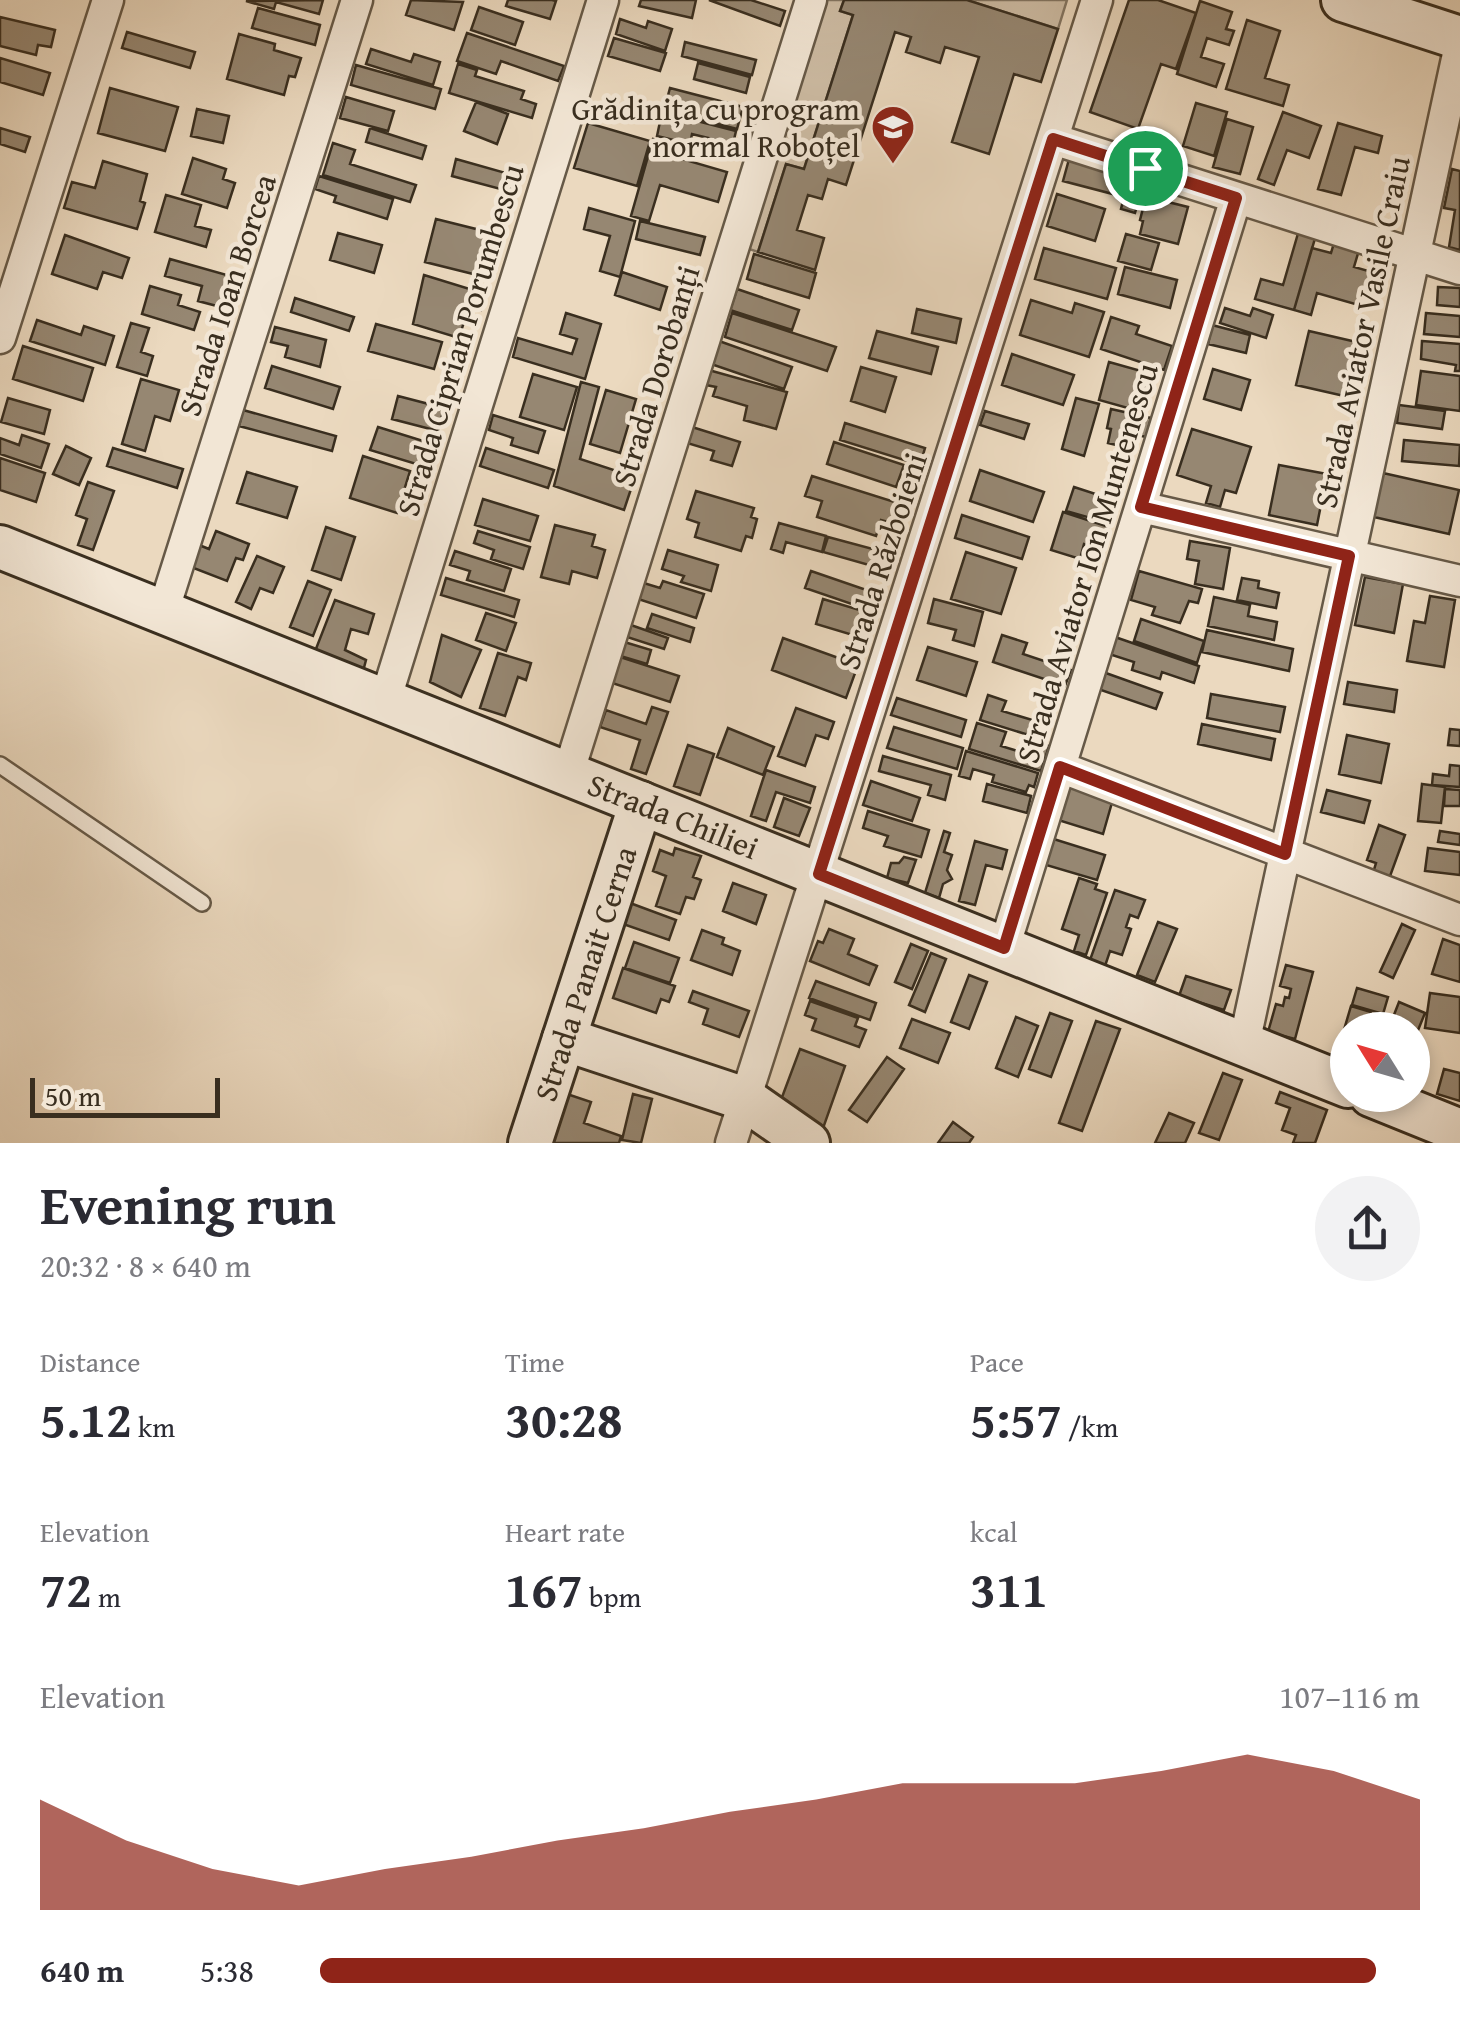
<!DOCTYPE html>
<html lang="en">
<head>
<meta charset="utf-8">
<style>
	body { margin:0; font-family:"Gentium Book Plus",serif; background:#f2f2f3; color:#2b2b33; height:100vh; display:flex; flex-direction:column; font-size:38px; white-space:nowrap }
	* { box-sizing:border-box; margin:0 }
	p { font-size:32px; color:#7c7c81 }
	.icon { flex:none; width:55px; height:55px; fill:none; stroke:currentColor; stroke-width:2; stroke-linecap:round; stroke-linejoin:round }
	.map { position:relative; height:1143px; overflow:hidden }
	.side { display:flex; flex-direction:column; background:#fff; flex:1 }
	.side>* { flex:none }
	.needle { width:65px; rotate:307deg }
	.tools { position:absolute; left:1330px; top:1012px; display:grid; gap:20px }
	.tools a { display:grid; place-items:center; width:100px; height:100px; border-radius:50%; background:#fff; box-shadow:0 5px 15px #0003; font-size:50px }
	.scale { position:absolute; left:30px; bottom:25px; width:190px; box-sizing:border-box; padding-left:10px; border:5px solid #392e1f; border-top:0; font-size:28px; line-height:35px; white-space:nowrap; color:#392e1f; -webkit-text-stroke:8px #f2e6d5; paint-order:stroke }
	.pin { position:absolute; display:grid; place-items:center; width:85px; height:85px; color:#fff; margin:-42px; border:5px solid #fff; border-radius:50%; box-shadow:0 2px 10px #0007 }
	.round { display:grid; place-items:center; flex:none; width:105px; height:105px; border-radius:52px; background:#f2f2f3 }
	.overview { display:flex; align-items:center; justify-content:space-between; height:170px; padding:0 40px }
	h1 { font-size:55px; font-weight:600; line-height:75px }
	.stats { display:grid; grid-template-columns:repeat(3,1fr); gap:15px; height:170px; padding:10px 40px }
	.stats div { display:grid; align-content:center }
	.stats b { font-size:50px; font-weight:600 }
	.stats small { font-size:28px; font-weight:400 }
	.stats p { font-size:28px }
	.chart { height:280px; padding:20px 40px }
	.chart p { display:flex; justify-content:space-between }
	.chart svg { width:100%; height:180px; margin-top:10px; fill:#8f2418; opacity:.7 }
	ul { padding:0 40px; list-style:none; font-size:32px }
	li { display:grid; grid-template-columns:160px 120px 1fr; align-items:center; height:75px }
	li i { height:25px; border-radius:12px; background:#8f2418 }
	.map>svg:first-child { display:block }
	.green { fill:#cdbca4; stroke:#837562; stroke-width:2.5 }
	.building { fill:#968772; stroke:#392e1f; stroke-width:2.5 }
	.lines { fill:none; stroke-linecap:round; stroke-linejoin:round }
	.lane-casing { stroke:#665947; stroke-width:20 }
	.street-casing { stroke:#665947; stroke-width:35 }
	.secondary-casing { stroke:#392e1f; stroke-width:48 }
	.lane { stroke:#f2e6d5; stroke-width:15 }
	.street { stroke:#f2e6d5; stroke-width:30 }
	.secondary { stroke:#f2e6d5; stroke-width:42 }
	.route-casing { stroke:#fff; stroke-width:20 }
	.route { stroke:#8f2418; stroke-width:12 }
	.labels { text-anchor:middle; stroke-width:9; stroke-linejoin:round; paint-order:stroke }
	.poi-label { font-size:32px; fill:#392e1f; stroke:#f2e6d5; text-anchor:end }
	.street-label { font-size:32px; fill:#392e1f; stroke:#f2e6d5 }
</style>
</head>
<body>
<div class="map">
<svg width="1460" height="1143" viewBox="0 0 1460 1143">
	<rect width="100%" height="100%" fill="#ebd9bf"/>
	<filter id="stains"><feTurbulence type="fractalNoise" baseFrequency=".002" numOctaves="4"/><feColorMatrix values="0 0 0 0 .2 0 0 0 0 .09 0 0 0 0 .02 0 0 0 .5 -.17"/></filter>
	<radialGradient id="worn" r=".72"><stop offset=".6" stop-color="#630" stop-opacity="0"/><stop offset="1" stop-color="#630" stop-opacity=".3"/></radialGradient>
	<path class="green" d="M824,0h20l-4,11 13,4 -49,154 -18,-5 -28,88 -12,-4z
		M967,0h100l-9,29z"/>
	<path class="building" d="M323,0l-4,14 -43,-12 -2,7 -28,-8z
		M411,0l52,2 -9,28 -48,-15z
		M508,0h44l4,1 -6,18 -44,-13z
		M641,0h55l-4,18 -53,-12z
		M709,0h42l34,11 -5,15z
		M844,0h123l91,29 -17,53 -27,-8 -25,80 -37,-12 27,-85 -34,-10 -5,16 -34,-11 5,-15 -16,-5 -49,153 -18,-6 -6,20 -14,-4 -11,35 27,8 -9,32 -57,-18 28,-88 18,5 49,-154 -13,-4z
		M1129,0h29l38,13 -20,56 -15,-5 -23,65 -48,-17z
		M1200,1l32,11 -6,17 8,2 -5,14 -22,-7 -6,19 23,7 -8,23 -39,-13z
		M479,7l44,15 -8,23 -44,-15z
		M258,8l62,17 -5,20 -63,-17z
		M0,17l55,13 -4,17 -13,-2 -2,10 -36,-9z
		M620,19l26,9 2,-7 24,8 -7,22 -49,-17z
		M1247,20l33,11 -15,47 24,7 -6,21 -57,-17z
		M127,32l68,20 -5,16 -68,-20z
		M467,33l97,33 -6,15 -57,-20 -5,13 -39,-13z
		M239,34l36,10 -1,6 27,8 -6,19 -6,-1 -5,19 -57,-16z
		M614,38l52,15 -6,18 -52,-15z
		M685,42l71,18 -4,15 -70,-19z
		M371,49l40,13 3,-8 26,8 -7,23 -67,-21z
		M0,58l50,15 -7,22 -43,-13z
		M698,63l52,14 -4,16 -52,-14z
		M458,64l19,6 -2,6 49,15 -3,8 15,5 -4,14 -83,-25z
		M356,65l85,24 -6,20 -84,-24z
		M110,88l68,19 -13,44 -67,-18z
		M670,88l73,19 -6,22 -73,-19z
		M346,97l48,14 -6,20 -48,-13z
		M476,102l32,12 -11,30 -33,-13z
		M1196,103l31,9 -13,44 -31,-10z
		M197,109l32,7 -6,27 -32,-7z
		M662,112l74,19 -3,13 -41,-10 -2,10 -33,-8z
		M1283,112l38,14 -12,32 -22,-8 -13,35 -16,-6z
		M1227,119l26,8 -13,47 -27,-7z
		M588,123l62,18 -13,45 -63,-18z
		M1338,123l44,13 -4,17 -23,-6 -14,48 -23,-6z
		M0,128l30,9 -5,15 -25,-8z
		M370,128l56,18 -4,13 -56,-17z
		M653,139l18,5 -3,11 59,17 -9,30 -58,-17 -11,36 -18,-5z
		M333,143l22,7 -5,14 66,21 -6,17 -87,-27z
		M1071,152l73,28 -9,33 -14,-4 3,-12 -61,-16z
		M193,158l33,11 -3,10 12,4 -8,25 -45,-14z
		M456,159l60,17 -4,16 -60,-16z
		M103,161l44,13 -7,27 5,2 -8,26 -73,-21 8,-26 23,6z
		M1452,169l8,2v79l-11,-3 6,-37 -11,-2z
		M319,176l74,23 -6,20 -53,-17 2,-6 -21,-7z
		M1151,177l18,5 -5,19 24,6 -10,37 -38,-10 3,-13 -3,-1z
		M1057,194l48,15 -10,32 -48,-15z
		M166,195l35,10 -6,21 16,4 -5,17 -51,-15z
		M589,208l46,13 -15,56 -20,-6 10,-35 -26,-7z
		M436,219l56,14 -11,43 -56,-14z
		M640,221l65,16 -5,18 -64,-16z
		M1299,230l17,5 -22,75 -39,-11 6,-20 22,6z
		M338,233l44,12 -8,28 -44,-13z
		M1126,234l33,9 -8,27 -33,-9z
		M65,235l64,23 -7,20 -19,-6 -6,17 -45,-15z
		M1334,243l25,7 -5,17 25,7 -10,34 -52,-15 -6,22 -17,-5 18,-62 19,5z
		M1044,248l72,20 -9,31 -72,-20z
		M754,254l62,19 -7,25 -62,-19z
		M170,259l71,20 -9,31 -34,-9 4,-15 -37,-10z
		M1125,267l52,13 -7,28 -52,-14z
		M622,272l45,15 -7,23 -45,-15z
		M424,275l62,19 -5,16 -12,-4 -10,32 -46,-14z
		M150,286l31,9 -3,10 22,7 -6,18 -52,-16z
		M1438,287l22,1v19l-23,-2z
		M737,289l62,21 -7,20 -62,-20z
		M295,298l59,19 -5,14 -58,-19z
		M1031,300l41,13 3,-10 29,9 -15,45 -69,-22z
		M1225,308l25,8 3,-8 20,7 -7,23 -46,-15z
		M917,309l44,10 -5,24 -44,-10z
		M566,313l35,11 -16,55 -72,-22 5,-19 54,16 5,-15 -17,-5z
		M732,313l104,34 -9,24 -102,-34z
		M1426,313l34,3v21l-36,-3z
		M1111,317l28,9 -3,8 36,12 -8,24 -63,-21z
		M37,320l44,15 3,-9 30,10 -9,29 -75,-24z
		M131,323l18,5 -8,24 12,4 -6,20 -30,-9z
		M376,324l66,18 -8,27 -66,-18z
		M1212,325l38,10 -4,18 -38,-9z
		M275,327l51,13 -6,27 -35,-10 3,-11 -17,-4z
		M877,331l61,16 -7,27 -62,-16z
		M1309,331l56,13 -12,54 -57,-13z
		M719,341l73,26 -8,22 -73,-25z
		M1422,341l38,3v27h-5l1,-6 -35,-6z
		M23,346l70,22 -10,33 -70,-22z
		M1012,354l62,21 -11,30 -61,-20z
		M1109,362l43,12 -10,38 -43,-12z
		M272,366l68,21 -7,22 -68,-21z
		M861,367l35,10 -11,35 -34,-11z
		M705,369l82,23 -11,37 -32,-9 3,-14 -34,-10 3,-9 -15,-3z
		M1213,369l37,11 -9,30 -37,-11z
		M1421,371l39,5v35l-44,-6z
		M533,374l44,13 -13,43 -44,-13z
		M141,379l38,11 -9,31 -15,-5 -10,35 -23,-7z
		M581,382l18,5 -19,72 55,18 -11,33 -70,-24z
		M606,390l30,9 -16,54 -30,-9z
		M398,396l46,12 -6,23 -46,-12z
		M8,398l42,12 -6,24 -43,-12z
		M1076,398l23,6 -15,52 -22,-7z
		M1399,405l46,6 -3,18 -45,-6z
		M1111,409l40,9 -5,19 -13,-3 -4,14 -21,-5 3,-14 -4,-1z
		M243,410l93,26 -4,15 -93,-25z
		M985,411l44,13 -5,15 -44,-14z
		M493,415l52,16 -7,22 -27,-8 2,-7 -24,-8z
		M845,423l80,25 -5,17 -80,-25z
		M378,427l55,17 -7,23 -56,-17z
		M692,427l48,15 -8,24 -21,-6 3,-9 -27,-8z
		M1192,429l59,18 -15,46 -11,-3 -5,17 -14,-4 5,-17 -34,-11z
		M22,435l27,9 -8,24 -41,-14v-16l19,7z
		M1404,440l56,5 -1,21 -57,-5z
		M834,442l70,23 -8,22 -69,-23z
		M66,446l25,12 -12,27 -26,-11z
		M113,448l70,21 -6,19 -70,-22z
		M486,448l68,22 -6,18 -68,-22z
		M363,456l47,15 -13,42 -47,-15z
		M0,458l45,15 -9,29 -36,-12z
		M1279,465l48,9 -10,51 -48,-10z
		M980,470l64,22 -11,30 -63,-21z
		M247,472l50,15 -10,31 -50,-15z
		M1383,473l76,17 -10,44 -75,-17z
		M812,476l89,28 -6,20 -14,-4 -5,16 -59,-19 5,-16 -17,-5z
		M88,482l26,9 -21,59 -15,-5 9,-26 -11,-4z
		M1074,487l34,11 -7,23 -35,-10z
		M696,491l58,17 -3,9 6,2 -5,19 -6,-2 -5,15 -46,-14 4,-14 -12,-4z
		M483,499l55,17 -8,25 -55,-16z
		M1063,512l46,15 -7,22 -18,-5 -4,15 -29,-9z
		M962,515l67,22 -7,22 -67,-21z
		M779,523l47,13 -4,16 -36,-10 -3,11 -12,-4z
		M555,525l40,10 -3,11 13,4 -8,28 -25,-7 -3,13 -28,-7z
		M326,527l29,10 -14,43 -29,-10z
		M216,531l33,13 -6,16 -7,-2 -9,23 -36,-14 8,-22 10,4z
		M478,531l52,16 -7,22 -32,-10 3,-9 -20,-7z
		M828,537l60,16 -5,16 -60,-17z
		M1190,541l40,7 -7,41 -28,-5 4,-23 -12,-2z
		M668,550l50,15 -7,26 -30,-9 3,-6 -22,-7z
		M455,551l56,18 -7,22 -37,-11 3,-9 -20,-6z
		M966,552l50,16 -15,46 -50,-15z
		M257,556l27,11 -11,26 -13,-5 -9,21 -15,-7z
		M811,571l70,24 -6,17 -70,-24z
		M1139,571l63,18 -4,14 -9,-2 -9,22 -28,-8 3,-8 -24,-7z
		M1365,577l38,7 -9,49 -39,-8z
		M446,578l73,22 -5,17 -73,-22z
		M1242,578l17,3 -1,7 21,5 -3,15 -39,-8z
		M308,581l23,9 -18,46 -23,-9z
		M637,581l23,7 3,-7 41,13 -8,24 -64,-21z
		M1430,596l25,4 -11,67 -37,-6 7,-40 11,2z
		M1214,597l36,8 -2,11 29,6 -3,18 -66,-14z
		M823,599l40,12 -7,25 -40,-12z
		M934,599l49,13 -9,34 -21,-6 3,-10 -28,-7z
		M335,600l39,14 -6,20 -17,-5 -6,21 21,10 -5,19 -49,-20z
		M486,613l30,10 -10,28 -30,-11z
		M652,614l42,14 -4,14 -43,-14z
		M1141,619l63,22 -7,22 -63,-22z
		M628,624l40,14 -4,11 -40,-13z
		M1207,630l86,19 -4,22 -87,-19z
		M442,635l39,15 -20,47 -31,-15z
		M1002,635l25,8 -4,11 48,16 -6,16 -72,-24z
		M1115,637l84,29 -5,17 -32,-11 -2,7 -28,-9 2,-8 -25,-8z
		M783,638l75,27 -12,33 -74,-28z
		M621,641l30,9 -4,14 -30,-9z
		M928,647l49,15 -11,34 -49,-16z
		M498,653l33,10 -5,17 -8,-3 -13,39 -25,-8z
		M614,655l65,21 -9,26 -64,-21z
		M1103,672l59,21 -6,16 -58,-20z
		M1348,682l49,8 -3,22 -50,-8z
		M1211,694l74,13 -5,25 -73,-14z
		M988,695l18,6 -4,10 34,10 -4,15 -52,-16z
		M897,698l69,22 -5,17 -70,-22z
		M652,707l16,5 -22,62 -15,-5 9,-29 -40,-13 6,-17 40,14z
		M796,708l38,14 -6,17 -12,-4 -11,31 -27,-10z
		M977,723l29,9 -5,14 20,6 4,-13 24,7 -8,25 -72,-22z
		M1202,724l73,15 -4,21 -73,-16z
		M894,727l69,21 -6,21 -70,-21z
		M728,728l46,19 -11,28 -46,-18z
		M1450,729l10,1v16l-12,-1z
		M1347,735l42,9 -8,39 -42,-9z
		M688,745l26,9 -14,41 -26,-9z
		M966,751l72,22 -4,14 -5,-2 -3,7 -34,-10 2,-7 -21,-6 -3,10 -11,-3z
		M883,756l68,19 -6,25 -17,-5 3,-10 -52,-14z
		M1450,765l10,1v21l-28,-2 1,-11 16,2z
		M766,770l49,17 -5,16 -34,-11 -10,29 -15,-5z
		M871,781l49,17 -8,23 -49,-16z
		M987,784l44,12 -4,17 -44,-12z
		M1422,784l23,3 -4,36 -23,-2z
		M1074,785l41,7 -12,42 -45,-14 8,-26z
		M1445,789l15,1v16h-16z
		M1327,790l43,11 -6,22 -43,-11z
		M784,798l26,10 -11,28 -25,-9z
		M868,811l61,19 -8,27 -37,-11 4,-10 -25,-8z
		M1379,825l26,10 -16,44 -16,-6 3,-10 -9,-3z
		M944,831l6,2 -6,19 8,3 -5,15 5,9 -9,5 -4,14 -14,-5z
		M1440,831l20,3v11l-22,-3z
		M1044,836l61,19 -8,25 -61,-18z
		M975,841l32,9 -5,19 -16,-4 -11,40 -16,-4z
		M675,848l26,8 -8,21 8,3 -7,19 -8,-2 -6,17 -24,-8 10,-30 -13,-5 7,-21 13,5z
		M1428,848l32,4v23l-35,-4z
		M904,857l12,3 -8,23 -21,-5 4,-15h8z
		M1079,878l18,6 -2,5 12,4 -21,62 -12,-4 5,-16 -17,-6z
		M733,883l33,12 -10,29 -33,-13z
		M1115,890l30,10 -7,18 -8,-3 -4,12 5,2 -9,26 -12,-4 -5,15 -15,-6z
		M630,903l46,17 -7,20 -46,-16z
		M1158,922l19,7 -22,53 -18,-7z
		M1402,924l13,6 -22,48 -13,-6z
		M829,929l25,10 -6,15 29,12 -8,19 -59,-24 8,-20 5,2z
		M702,930l22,8 -2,6 18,7 -8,24 -41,-15z
		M1443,939l17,6v37l-28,-8z
		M634,942l45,16 -9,25 -45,-15z
		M911,944l17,7 -16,38 -17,-7z
		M931,953l15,6 -21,53 -16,-7z
		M1286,965l27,7 -18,67 -27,-7 8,-28 7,2 2,-9 4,1 2,-9 -11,-3z
		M623,968l52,18 -6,16 -8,-3 -5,14 -43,-15z
		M969,975l18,7 -18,47 -18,-7z
		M1186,976l45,14 -7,20 -45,-14z
		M816,981l60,22 -6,17 -61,-22z
		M1357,988l31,9 -5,17 -31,-9z
		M693,991l56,20 -10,26 -36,-13 5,-15 -19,-7z
		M1430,993l30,4v36l-35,-5z
		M810,1001l48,17 -3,8 11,4 -7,17 -47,-17 4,-11 -11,-4z
		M1399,1002l26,11 -13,32v-15h-13l2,-7 -9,-3z
		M1351,1006l20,6 -6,18h-17v12l-7,-2z
		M1050,1013l22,8 -21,56 -22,-8z
		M1016,1017l22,9 -20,51 -22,-9z
		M912,1019l38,14 -12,30 -38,-15z
		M1096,1021l24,8 -38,102 -23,-8z
		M800,1049l45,17 -24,68 -43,-26z
		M887,1057l17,12 -37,53 -18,-12z
		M1444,1069l16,4v28l-23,-7z
		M1223,1073l19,7 -23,60 -20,-7z
		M1280,1092l47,18 -12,33h-22l3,-8 -14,-5 8,-22 -14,-5z
		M564,1093l27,9 -7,21 37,13 -2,7h-72z
		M633,1094l19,5 -11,44 -19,-3z
		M1169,1113l25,10 -9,20h-30z
		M953,1122l20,15 -4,6h-31z"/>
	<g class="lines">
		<defs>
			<path id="lane" d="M0,765l202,138"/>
			<path id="street" d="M1053,139l407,130
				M0,338l108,-338
				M1141,507l319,74
				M163,612l194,-612
				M385,701l218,-701
				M1060,767l400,153
				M568,774l243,-774
				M1004,948l232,-750
				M1244,1044l216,-999
				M731,1143l366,-1143"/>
			<g id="secondary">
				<path d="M1343,0l117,38"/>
				<path id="s1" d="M0,547l1348,539"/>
				<path d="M564,1039l181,60 63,44"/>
				<path d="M1371,1095l89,36"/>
				<path id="s2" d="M530,1143l111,-340"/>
			</g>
		</defs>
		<use href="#lane" class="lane-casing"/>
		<use href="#street" class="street-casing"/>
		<use href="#secondary" class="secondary-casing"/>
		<use href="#lane" class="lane"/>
		<use href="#street" class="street"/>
		<use href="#secondary" class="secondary"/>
	</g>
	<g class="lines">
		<defs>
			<path id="route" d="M1053,139l183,59 -95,309 208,49 -64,298 -225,-87 -56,181 -185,-74z"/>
		</defs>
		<use href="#route" class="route-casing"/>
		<use href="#route" class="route"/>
	</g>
	<defs>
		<symbol id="school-pin" viewBox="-11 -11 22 30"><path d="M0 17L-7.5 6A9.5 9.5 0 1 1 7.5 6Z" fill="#8f2418" stroke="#f2e6d5"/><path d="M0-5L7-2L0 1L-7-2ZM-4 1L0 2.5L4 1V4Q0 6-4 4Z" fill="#fff"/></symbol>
	</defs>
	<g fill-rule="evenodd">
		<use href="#school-pin" x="868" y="102" width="50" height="68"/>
	</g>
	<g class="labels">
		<g class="poi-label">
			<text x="860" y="120">Grădinița cu program<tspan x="860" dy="37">normal Roboțel</tspan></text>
		</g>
		<g class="street-label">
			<text transform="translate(227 295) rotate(-72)" y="11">Strada Ioan Borcea</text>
			<text transform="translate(1362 332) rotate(-78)" y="11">Strada Aviator Vasile Craiu</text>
			<text transform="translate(460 340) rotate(-73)" y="11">Strada Ciprian Porumbescu</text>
			<text transform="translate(656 376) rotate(-73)" y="11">Strada Dorobanți</text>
			<text transform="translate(882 561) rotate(-72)" y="11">Strada Războieni</text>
			<text transform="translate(1087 563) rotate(-73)" y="11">Strada Aviator Ion Muntenescu</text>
			<text dy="11" stroke="none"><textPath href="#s1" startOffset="725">Strada Chiliei</textPath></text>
			<text dy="11" stroke="none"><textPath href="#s2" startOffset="178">Strada Panait Cerna</textPath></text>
		</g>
	</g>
	<rect width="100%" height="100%" filter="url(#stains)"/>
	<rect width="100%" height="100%" fill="url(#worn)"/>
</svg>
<div class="tools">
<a><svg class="needle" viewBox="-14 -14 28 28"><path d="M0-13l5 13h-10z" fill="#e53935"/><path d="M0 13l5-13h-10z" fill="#7c7c81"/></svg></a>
</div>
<div class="scale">50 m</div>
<div class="pin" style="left:1145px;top:168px;background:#1e9e55"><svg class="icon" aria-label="arrive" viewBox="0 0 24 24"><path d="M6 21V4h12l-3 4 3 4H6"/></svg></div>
</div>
<section class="side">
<div class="overview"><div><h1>Evening run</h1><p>20:32 · 8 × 640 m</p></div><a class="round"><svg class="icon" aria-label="share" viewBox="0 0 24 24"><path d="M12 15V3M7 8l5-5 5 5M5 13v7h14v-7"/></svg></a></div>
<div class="stats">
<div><p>Distance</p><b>5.12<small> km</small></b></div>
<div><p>Time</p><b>30:28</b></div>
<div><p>Pace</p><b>5:57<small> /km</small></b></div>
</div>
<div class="stats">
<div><p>Elevation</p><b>72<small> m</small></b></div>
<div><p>Heart rate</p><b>167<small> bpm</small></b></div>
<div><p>kcal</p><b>311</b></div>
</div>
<div class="chart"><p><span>Elevation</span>107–116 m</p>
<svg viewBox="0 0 160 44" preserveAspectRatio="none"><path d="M0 44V17L10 27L20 34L30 38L40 34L50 31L60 27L70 24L80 20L90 17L100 13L110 13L120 13L130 10L140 6L150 10L160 17V44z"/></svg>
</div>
<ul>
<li><b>640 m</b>5:38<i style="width:96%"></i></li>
</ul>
</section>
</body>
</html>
